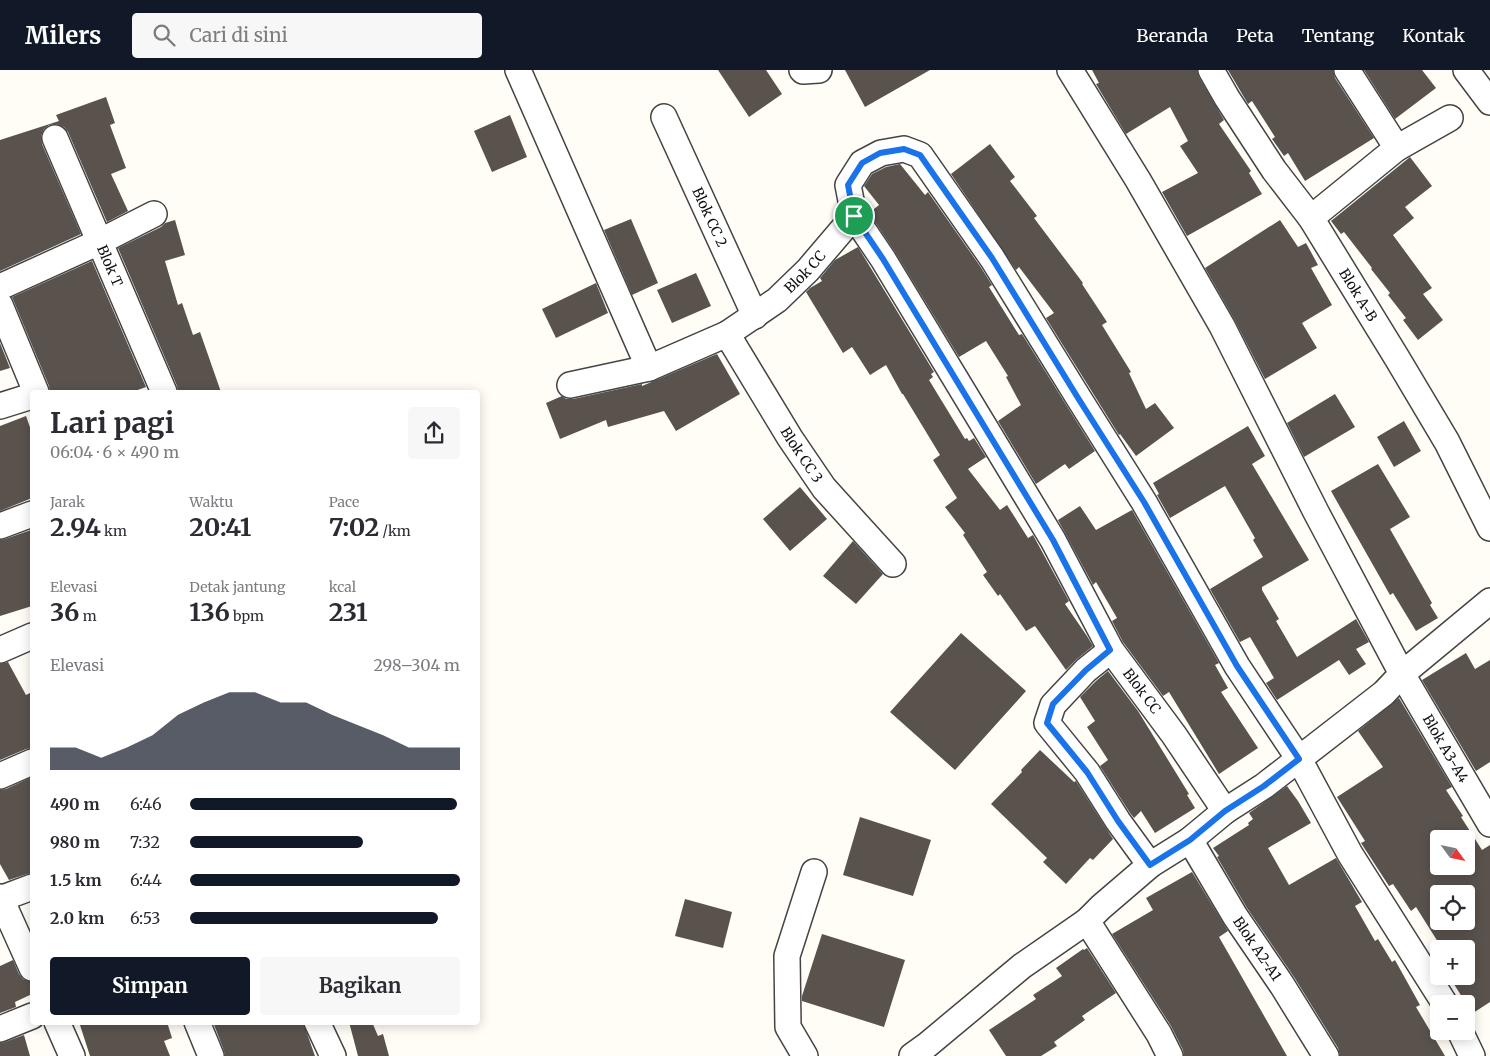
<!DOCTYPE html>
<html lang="id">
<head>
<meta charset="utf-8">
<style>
	body { margin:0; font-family:Merriweather,serif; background:#f7f7f7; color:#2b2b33; height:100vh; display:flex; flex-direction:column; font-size:19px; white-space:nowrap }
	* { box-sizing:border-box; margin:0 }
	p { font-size:16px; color:#7c7c81 }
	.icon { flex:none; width:28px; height:28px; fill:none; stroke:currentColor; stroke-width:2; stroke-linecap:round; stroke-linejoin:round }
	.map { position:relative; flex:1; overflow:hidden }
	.details { position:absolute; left:30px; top:320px; width:450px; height:635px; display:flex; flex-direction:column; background:#fff; border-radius:5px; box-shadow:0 2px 12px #0003 }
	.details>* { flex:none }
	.needle { width:32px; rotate:123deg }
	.fabs { position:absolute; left:1430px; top:760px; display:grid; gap:10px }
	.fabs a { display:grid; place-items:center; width:45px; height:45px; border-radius:5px; background:#fff; box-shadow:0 2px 12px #0003; font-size:25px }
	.pin { position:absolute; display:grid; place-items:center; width:42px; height:42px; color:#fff; margin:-21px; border:2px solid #fff; border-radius:50%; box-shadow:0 1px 5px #0007 }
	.round { display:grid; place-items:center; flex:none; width:52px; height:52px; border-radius:5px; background:#f7f7f7 }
	.headline { display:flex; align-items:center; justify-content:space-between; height:85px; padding:0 20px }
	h1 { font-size:28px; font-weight:700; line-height:38px }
	.metrics { display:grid; grid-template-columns:repeat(3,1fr); gap:8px; height:85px; padding:5px 20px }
	.metrics div { display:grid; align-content:center }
	.metrics b { font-size:25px; font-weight:700 }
	.metrics small { font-size:14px; font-weight:400 }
	.metrics p { font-size:14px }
	.chart { height:140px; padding:10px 20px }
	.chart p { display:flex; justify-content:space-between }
	.chart svg { width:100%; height:90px; margin-top:5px; fill:#111827; opacity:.7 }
	.action { display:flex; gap:10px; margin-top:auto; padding:10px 20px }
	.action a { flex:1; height:58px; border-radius:5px; background:#111827; color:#fff; font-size:20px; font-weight:700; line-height:58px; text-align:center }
	.action a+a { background:#f7f7f7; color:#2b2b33 }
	ul { padding:0 20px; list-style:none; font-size:16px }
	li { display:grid; grid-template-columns:80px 60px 1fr; align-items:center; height:38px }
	li i { height:12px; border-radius:6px; background:#111827 }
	header { display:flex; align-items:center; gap:30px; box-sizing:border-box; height:70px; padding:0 25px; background:#111827; color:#fff }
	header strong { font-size:24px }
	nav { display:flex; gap:28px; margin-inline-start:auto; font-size:18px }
	.search { width:350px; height:45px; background:#f7f7f7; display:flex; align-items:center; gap:12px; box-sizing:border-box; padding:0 18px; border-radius:5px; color:#7c7c81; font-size:19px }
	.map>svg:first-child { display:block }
	.building { fill:#5a524d; fill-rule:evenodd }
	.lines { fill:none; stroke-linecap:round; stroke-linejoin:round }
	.minor-casing { stroke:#444; stroke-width:28 }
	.minor { stroke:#fff; stroke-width:25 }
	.route-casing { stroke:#fff; stroke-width:10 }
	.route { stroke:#1a73e8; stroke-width:6 }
	.labels { text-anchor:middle; stroke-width:5; stroke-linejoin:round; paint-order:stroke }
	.street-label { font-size:14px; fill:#111; stroke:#fff }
</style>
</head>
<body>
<header>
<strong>Milers</strong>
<div class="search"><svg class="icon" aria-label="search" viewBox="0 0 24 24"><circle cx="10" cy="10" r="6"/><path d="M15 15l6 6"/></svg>Cari di sini</div>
<nav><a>Beranda</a><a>Peta</a><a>Tentang</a><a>Kontak</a></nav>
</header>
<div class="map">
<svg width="1490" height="986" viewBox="0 0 1490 986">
	<rect width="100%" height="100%" fill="#fffdf5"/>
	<path class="building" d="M718,0h48l16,24 -33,23z
		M845,0h85l-65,37z
		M1092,0h105l2,7 25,43 -5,4 32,47 -2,2 13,21 -75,42 -25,-44 36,-19 -18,-27 8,-5 -18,-34 -44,27 -30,-50 3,-1z
		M1228,0h105l2,8 39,60 -69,43 -17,-28 -4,3 -12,-17 3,-2 -23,-36 -4,3z
		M1364,0h58l14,18 -41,31z
		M106,27l9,26 -5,2 16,43 -15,6 17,37 -21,11 -39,-90 -4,-5 -7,-3 -8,1 -5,4 -3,7 1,8 39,90 -81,37v-131l59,-19 -3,-6z
		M510,45l17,42 -35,15 -18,-41z
		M990,74l25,33 -5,4 27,35 -3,2 49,65 -1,1 25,38 -5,3 29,47 -2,1 17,36 9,-6 19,25 -38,28 -16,-22 -1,1 -73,-117 8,-5 -35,-46 -3,3 -65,-96z
		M1410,87l22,29 -27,21 9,11 -21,17 39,53 -9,6 20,26 -25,20 -15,-20 3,-2 -18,-23 2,-2 -19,-24 1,-1 -28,-36 -3,2 -10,-13z
		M900,94l25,31 3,-3 52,74 12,19 -3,2 30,48 3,-1 73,117 -26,18 -4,-5 -29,20 -38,-63 23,-16 -15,-28 2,-1 -22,-35 -27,16 -64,-105 -26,-39 10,-8 -15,-19 8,-12 14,-7z
		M631,149l27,64 -26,12 -28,-65z
		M175,150l10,35 -20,6 13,44 4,-2 11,32 7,-3 21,60h-43l-1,-6 -59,-138 43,-21 4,-4z
		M1280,150l18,27 8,-4 12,22 -7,3 21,37 -30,18 15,25 -52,31 -31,-60 -29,-51z
		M858,177l76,125 -3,2 2,3 -4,3 36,59 2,-1 2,3 5,-3 12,19 -18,12 32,41 7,-5 21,33 5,-3 36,66 -4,3 22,32 6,10 -16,13 -11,11 -31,-44 -9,5 -26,-37 -2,2 -15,-21 4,-3 -24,-37 2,-2 -20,-26 12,-9 -24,-38 7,-5 -37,-61h-1l-16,-29 -16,10 -18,-28 -9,6 -37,-61 4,-4 12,-7 -2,-3 15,-18z
		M92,191l54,126 -14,5h-82l-1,-6 -37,-89z
		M696,203l15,33 -39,17 -15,-33z
		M596,213l12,30 -52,25 -14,-29z
		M0,273l10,25 -10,3z
		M717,284l23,40 -64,37 -12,-20 -56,16 -2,-7 -46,19 -14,-36 16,-7 4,3h7l69,-15v2z
		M1335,324l20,33 -51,30 -17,-34z
		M26,346l6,17v65l-32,13v-85z
		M1404,351l17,30 -27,16 -17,-30z
		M1248,356l17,30 -13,8 57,96 -47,27v3l17,29 -3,2 21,36 59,-38 13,23 -13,7 10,15 -17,11 -10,-15 -62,40 -11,-17 8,-5 -24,-41 -10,5 -30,-53 53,-32 -10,-17 2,-2 -30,-52 -55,32 -13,-23 2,-1 -6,-11z
		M1378,394l32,53 -20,12 42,74 -2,2 8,13 -22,13 -23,-38 -3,2 -59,-104z
		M800,417l27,32 -37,32 -27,-32z
		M1080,436l16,24 36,-20 87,153 -4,2 13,23 -7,4 37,56 -39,26 -50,-82 -6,4 -40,-54 -11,-21 5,-3 -21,-36 -3,3 -35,-65z
		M31,460l1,6v70l-32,10v-76l5,-1z
		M853,471l30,33 -27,30 -33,-28z
		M961,563l65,58 -71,79 -65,-58z
		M1466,583l9,16 15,-9v102l-14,9 -54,-91z
		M8,592l18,33 6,-3v56l-6,1 -26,11v-96z
		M1108,601l30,40 51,83 -2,1 8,13 -40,25 -14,-22 -7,7 -4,-5 -30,-47 8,-6 -21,-33 8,-6 -15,-24 16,-16z
		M1399,628l53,89 -6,3 17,26 -2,1 21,33 8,-5v157l-20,13 -4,-7v-4h-3l-3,-6 2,-1 -13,-21h17v-27h-27v9l-8,-12 7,-4 -22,-35 -5,4 -18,-27 -4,2 -28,-43 4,-2 -28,-44 46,-30 -25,-36zM1439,769h27v27h-27zM1439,824h27v27h-27z
		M1040,680l34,32 2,-1 37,58 -20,21 -3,-2 -24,26 -23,-22 4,-4 -56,-54 31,-32 -1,-2z
		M32,707v96l-5,1 -18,6 -9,-16v-74l6,-1z
		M1287,716l11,15 13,22 -43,25 21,37 47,-27 26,44 -7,4 20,35 3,-2 14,23 3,-2 25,45 -4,2 29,49h-105l-2,-8 -44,-71 -47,-69 -30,-51 2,-1 -6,-8 36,-23 -1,-2 5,-4 -4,-6z
		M860,747l71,23 -18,56 -70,-21z
		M1192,802l36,59 -9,6 68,119h-103l-1,-6 -12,-24 -59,-92 41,-24 -7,-12z
		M685,829l47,13 -9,36 -48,-12z
		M822,864l83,26 -21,67 -82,-26v-5z
		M1087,878l29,45 -34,23 3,4 -31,22 3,4 -16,10h-35l-17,-26 47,-31 -3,-4 29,-19 -6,-8 27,-19 1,1z
		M13,890l6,14 4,5 9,3v12l-17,8 1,5 -16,6v-47z
		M79,952h88l5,16 -8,3 6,15h-80z
		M213,952h90l12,34h-90l-1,-5z
		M349,952h23l6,14 5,-2 6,22h-31z
		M24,965l6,21h-30v-13l5,-1z"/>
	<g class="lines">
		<defs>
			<g id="minor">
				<path d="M518,0l131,298"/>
				<path d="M802,0l1,1 16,-1"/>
				<path id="s1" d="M1070,0l68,110 84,146 94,186 86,162 88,150"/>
				<path id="s2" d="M1211,0l16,28 47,72 37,48 86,140 50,84 43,86"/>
				<path d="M1466,0l24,32"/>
				<path id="s3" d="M664,47l91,199"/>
				<path id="s4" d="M55,68l109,254"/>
				<path d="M1397,78l53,-30"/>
				<path d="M1311,148l86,-70 -50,-78"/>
				<path d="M0,217l99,-45 55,-28"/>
				<path d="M0,235l36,87"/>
				<path id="s5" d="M727,264l63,104 34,50 69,76"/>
				<path id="s6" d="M570,315l79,-17 78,-34 50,-34 31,-30 46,-54"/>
				<path d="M0,336l32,-10"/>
				<path d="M0,456l32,-12"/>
				<path d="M0,580l32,-14"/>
				<path d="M1111,580l-25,20 -33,35 -6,18 40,49 31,49 32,44"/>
				<path d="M0,706l32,-14"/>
				<path d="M1225,741l-51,-76 -63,-85 -58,-110 -170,-281 -29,-43 -6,-31 14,-22 19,-10 23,-4 16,6 72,103 86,139 66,105 93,164 62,93 51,95 95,150"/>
				<path id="s7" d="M1190,770l45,76 47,69 44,71"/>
				<path d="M0,827l32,71"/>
				<path d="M0,829l32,-12"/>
				<path d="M1087,851l72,113 11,22"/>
				<path d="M57,952l15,34"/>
				<path d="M197,952l14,34"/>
				<path d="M317,952l16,34"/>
				<path d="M0,959l32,-13"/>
				<path d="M1460,961l12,25"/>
				<path d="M805,986l-17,-29 -1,-71 27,-84"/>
				<path d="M912,986l14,-10 96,-80 65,-45 14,-14 49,-42 40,-25 35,-29 39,-25 120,-93 18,-19 88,-73"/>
			</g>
		</defs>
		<use href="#minor" class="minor-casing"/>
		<use href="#minor" class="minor"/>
	</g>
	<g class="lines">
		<defs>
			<path id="route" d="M904,79l16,6 72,103 86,140 66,104 93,164 62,93 -35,27 -39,25 -35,29 -40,25 -32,-44 -31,-49 -40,-49 6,-19 33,-34 24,-20 -57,-110 -170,-281 -29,-43 -6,-31 14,-22 18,-10z"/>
		</defs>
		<use href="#route" class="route-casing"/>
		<use href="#route" class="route"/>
	</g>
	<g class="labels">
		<g class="street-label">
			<text dy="5" stroke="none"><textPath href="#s3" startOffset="110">Blok CC 2</textPath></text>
			<text dy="5" stroke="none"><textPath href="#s4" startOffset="139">Blok T</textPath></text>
			<text dy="5" stroke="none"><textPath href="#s6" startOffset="266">Blok CC</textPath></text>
			<text dy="5" stroke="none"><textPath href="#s2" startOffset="269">Blok A-B</textPath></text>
			<text dy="5" stroke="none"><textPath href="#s5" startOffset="142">Blok CC 3</textPath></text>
			<text transform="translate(1142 621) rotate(53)" y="5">Blok CC</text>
			<text dy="5" stroke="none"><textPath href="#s1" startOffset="776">Blok A3-A4</textPath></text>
			<text dy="5" stroke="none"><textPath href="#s7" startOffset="128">Blok A2-A1</textPath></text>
		</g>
	</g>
</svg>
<div class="fabs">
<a><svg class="needle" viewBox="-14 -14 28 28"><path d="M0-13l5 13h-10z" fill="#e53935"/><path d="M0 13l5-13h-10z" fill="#7c7c81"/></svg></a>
<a><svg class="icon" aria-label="locate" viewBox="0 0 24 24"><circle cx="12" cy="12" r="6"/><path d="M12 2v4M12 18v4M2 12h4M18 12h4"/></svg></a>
<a>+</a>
<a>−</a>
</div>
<div class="pin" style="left:854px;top:146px;background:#1e9e55"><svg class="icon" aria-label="arrive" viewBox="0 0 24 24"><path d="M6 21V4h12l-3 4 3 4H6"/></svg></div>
<section class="details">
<div class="headline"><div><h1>Lari pagi</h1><p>06:04 · 6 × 490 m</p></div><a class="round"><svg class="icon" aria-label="share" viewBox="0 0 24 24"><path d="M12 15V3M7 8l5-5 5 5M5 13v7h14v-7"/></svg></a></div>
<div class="metrics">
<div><p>Jarak</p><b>2.94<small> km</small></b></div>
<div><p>Waktu</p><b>20:41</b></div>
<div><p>Pace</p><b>7:02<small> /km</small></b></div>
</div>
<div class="metrics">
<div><p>Elevasi</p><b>36<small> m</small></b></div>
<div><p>Detak jantung</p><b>136<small> bpm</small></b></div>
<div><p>kcal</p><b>231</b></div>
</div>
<div class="chart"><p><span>Elevasi</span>298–304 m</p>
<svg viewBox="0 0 160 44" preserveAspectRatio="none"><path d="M0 44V33L10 33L20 38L30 33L40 27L50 17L60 11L70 6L80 6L90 11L100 11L110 17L120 22L130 27L140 33L150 33L160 33V44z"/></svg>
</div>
<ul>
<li><b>490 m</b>6:46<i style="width:99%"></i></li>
<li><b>980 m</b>7:32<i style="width:64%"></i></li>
<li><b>1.5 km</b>6:44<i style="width:100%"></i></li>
<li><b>2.0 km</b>6:53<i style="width:92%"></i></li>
</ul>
<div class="action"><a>Simpan</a><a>Bagikan</a></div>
</section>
</div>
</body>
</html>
